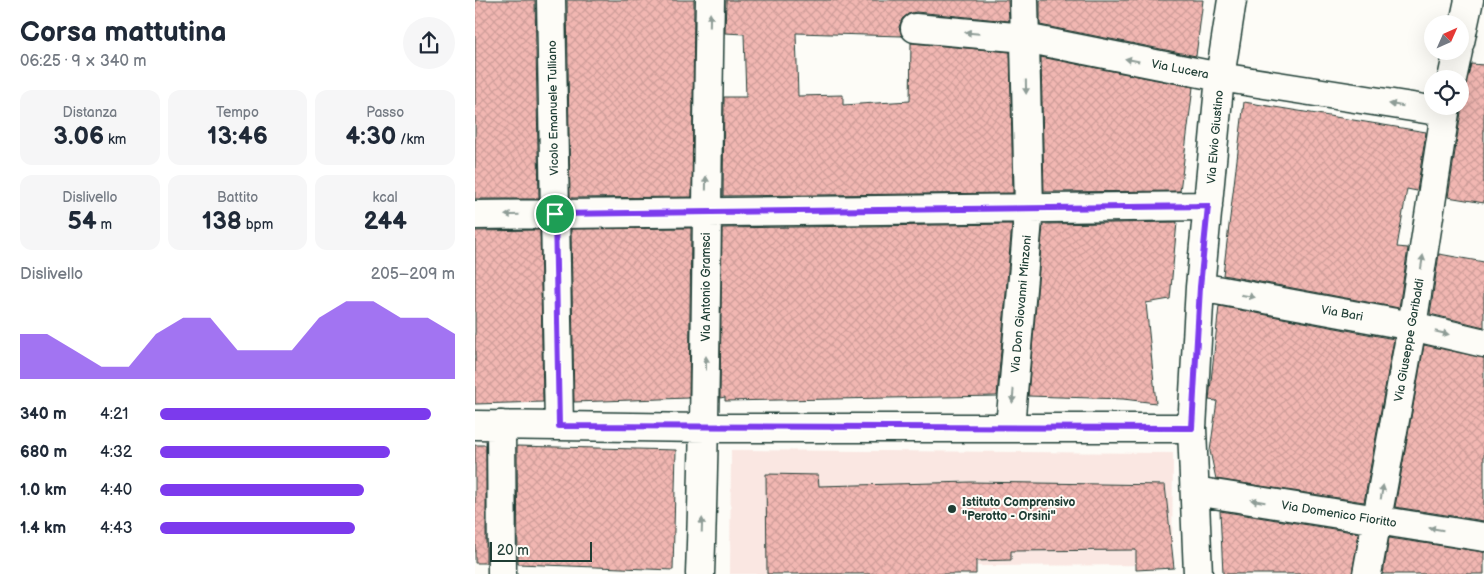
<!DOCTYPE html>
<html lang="it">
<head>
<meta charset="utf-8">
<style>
	body { margin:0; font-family:"Balsamiq Sans",sans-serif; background:#f6f6f7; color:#1f2937; height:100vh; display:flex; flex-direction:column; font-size:19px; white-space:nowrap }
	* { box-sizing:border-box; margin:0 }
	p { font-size:16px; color:#747a83 }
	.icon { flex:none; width:28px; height:28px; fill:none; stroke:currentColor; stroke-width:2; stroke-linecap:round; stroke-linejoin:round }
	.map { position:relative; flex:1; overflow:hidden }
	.side { display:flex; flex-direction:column; background:#fff; width:475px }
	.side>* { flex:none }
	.needle { width:32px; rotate:45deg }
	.fabs { position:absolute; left:949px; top:15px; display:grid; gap:10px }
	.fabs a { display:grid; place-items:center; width:45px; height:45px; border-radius:50%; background:#fff; box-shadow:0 5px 20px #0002; font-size:25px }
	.scale { position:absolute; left:15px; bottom:12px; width:102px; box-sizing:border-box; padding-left:5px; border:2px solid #1f3d34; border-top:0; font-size:14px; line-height:18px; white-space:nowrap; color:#1f3d34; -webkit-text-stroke:4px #fdfcf7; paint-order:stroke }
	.pin { position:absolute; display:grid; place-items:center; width:42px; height:42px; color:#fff; margin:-21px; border:2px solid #fff; border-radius:50%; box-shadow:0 1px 5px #0007 }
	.round { display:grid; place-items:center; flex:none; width:52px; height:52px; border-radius:26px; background:#f6f6f7 }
	.head { display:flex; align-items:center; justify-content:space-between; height:85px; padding:0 20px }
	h1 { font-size:28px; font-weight:600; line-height:38px }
	.stats { display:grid; grid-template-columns:repeat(3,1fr); gap:8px; height:85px; padding:5px 20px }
	.stats div { display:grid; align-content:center; border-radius:12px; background:#f6f6f7; text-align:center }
	.stats b { font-size:25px; font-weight:600 }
	.stats small { font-size:14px; font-weight:400 }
	.stats p { font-size:14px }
	.chart { height:140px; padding:10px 20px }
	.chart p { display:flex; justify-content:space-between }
	.chart svg { width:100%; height:90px; margin-top:5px; fill:#7c3aed; opacity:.7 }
	ul { padding:0 20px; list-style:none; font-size:16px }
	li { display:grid; grid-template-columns:80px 60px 1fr; align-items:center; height:38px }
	li i { height:12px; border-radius:6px; background:#7c3aed }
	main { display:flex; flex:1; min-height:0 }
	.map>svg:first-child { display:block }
	.built { fill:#fae7e2 }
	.building { fill:url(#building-cross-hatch); stroke:#1f3d34 }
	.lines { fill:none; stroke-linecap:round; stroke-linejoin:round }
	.minor-casing { stroke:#1f3d34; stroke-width:31 }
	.minor { stroke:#fdfcf7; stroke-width:28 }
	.oneway { fill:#8e9c96 }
	.route-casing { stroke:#fff; stroke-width:10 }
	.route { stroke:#7c3aed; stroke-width:6 }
	.poi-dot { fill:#1f3d34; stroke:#fdfcf7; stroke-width:2 }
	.labels { text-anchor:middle; stroke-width:4; stroke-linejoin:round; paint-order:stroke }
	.street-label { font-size:12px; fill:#1f3d34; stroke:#fdfcf7 }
	.poi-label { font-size:12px; font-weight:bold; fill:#1f3d34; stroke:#fdfcf7; text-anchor:start }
</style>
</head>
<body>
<main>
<section class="side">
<div class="head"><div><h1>Corsa mattutina</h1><p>06:25 · 9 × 340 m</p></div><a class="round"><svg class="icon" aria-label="share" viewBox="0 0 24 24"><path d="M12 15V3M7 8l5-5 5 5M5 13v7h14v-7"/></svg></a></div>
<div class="stats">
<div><p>Distanza</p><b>3.06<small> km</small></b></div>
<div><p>Tempo</p><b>13:46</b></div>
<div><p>Passo</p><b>4:30<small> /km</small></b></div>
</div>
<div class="stats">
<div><p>Dislivello</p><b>54<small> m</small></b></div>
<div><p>Battito</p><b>138<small> bpm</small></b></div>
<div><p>kcal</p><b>244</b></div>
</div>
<div class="chart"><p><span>Dislivello</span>205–209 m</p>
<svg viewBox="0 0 160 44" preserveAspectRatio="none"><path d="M0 44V22L10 22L20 30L30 38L40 38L50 22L60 14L70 14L80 30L90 30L100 30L110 14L120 6L130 6L140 14L150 14L160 22V44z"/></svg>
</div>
<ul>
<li><b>340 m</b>4:21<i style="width:92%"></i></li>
<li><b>680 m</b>4:32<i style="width:78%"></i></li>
<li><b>1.0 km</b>4:40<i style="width:69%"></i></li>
<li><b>1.4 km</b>4:43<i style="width:66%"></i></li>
</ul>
</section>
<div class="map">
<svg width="1009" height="574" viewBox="0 0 1009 574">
	<defs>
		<pattern id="building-cross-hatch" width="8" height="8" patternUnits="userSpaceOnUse" patternTransform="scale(1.25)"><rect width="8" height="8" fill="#f2b7b2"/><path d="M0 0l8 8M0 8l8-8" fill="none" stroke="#cf9e9a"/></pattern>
	</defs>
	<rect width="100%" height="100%" fill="#fdfcf7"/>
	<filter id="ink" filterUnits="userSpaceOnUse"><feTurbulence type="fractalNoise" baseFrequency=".02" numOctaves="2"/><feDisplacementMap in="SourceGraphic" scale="10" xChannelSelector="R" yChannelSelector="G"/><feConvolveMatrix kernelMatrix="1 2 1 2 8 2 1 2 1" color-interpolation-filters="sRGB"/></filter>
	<g filter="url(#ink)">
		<path class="built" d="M256,450l442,3 -1,112 -198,1 -1,8h-243z"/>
		<path class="building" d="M0,0h60l4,199h-64z
			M92,0h127l-2,197 -122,1z
			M251,0h282l1,21 -93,-9 -8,2 -6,5 -3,8 3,9 -106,-3 2,63 45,-1v10l67,-4 1,-58 99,9 3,141 -290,3 1,-99h22l-2,-63 -19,-1z
			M565,0h163l-7,56 -156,-31z
			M566,57l152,30 -13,104 -136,1z
			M996,64l13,1v138l-36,-6 17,-111z
			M769,102l182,30 -9,59 -10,-2 -10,58 11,1 -9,60 -176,-33z
			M702,222l-7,77 -24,4 10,100 -33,-4 -95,-3 15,-172z
			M537,224l-15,172 -272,5v-4l-5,1 2,-170z
			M216,228l-2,170 -115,4 -3,-173z
			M65,230l3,172 -68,2v-173z
			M964,254l45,8v65l-54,-13z
			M744,306l175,33 -30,163 -148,-23 -6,-28 7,-50 -8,-1z
			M949,345l60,13v163l-89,-14z
			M0,445h11v118h-11z
			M42,446l159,4 -3,120 -155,-6z
			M291,474l52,1 1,11 152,-4 194,3 9,83 -38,2v-20l-125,1v9l-35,1v13h-209z
			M745,511l139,22 -7,41h-129z
			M914,538l95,14v22h-101z"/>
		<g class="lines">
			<defs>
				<path id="minor" d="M76,0l8,426
					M440,28l110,10 195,39 224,35
					M985,42l9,-42
					M977,79l6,-28
					M0,215l733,-9
					M725,287l212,39 72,17
					M0,425l231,3h486
					M26,425l1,149
					M535,427l19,-219 -5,-208
					M720,491l289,46
					M225,574c7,-191 6,-383 10,-574
					M723,574l-6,-146 8,-141 20,-210 12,-77
					M892,574l45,-248 34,-220"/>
			</defs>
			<use href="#minor" class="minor-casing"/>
			<use href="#minor" class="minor"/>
		</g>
		<defs><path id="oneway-solid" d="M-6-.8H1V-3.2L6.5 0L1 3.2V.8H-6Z" transform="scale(1.25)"/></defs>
		<g class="oneway">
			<use href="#oneway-solid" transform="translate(235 20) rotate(-89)"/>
			<use href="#oneway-solid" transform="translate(497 33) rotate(-175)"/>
			<use href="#oneway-solid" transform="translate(657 60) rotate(-169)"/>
			<use href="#oneway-solid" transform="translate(551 87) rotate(89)"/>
			<use href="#oneway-solid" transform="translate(921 105) rotate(-171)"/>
			<use href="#oneway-solid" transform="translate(231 183) rotate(-89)"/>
			<use href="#oneway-solid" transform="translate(37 215) rotate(179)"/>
			<use href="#oneway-solid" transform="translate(947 262) rotate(-81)"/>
			<use href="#oneway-solid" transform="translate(773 296) rotate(10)"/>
			<use href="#oneway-solid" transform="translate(967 333) rotate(13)"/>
			<use href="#oneway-solid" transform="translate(231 363) rotate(-90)"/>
			<use href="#oneway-solid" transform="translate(538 396) rotate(95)"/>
			<use href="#oneway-solid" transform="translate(907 492) rotate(-80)"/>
			<use href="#oneway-solid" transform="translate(783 501) rotate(-171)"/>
			<use href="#oneway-solid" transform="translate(227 525) rotate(-88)"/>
			<use href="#oneway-solid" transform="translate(961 529) rotate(-171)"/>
		</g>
	</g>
	<g class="lines" filter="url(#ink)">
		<defs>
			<path id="route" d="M733,206l-8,81 -8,141 -633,-2 -4,-212z"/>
		</defs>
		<use href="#route" class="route-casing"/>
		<use href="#route" class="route"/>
	</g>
	<circle class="poi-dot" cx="477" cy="509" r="5"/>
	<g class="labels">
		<g class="street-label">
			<text transform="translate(705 69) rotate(11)" y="4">Via Lucera</text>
			<text transform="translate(78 108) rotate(-91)" y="4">Vicolo Emanuele Tulliano</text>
			<text transform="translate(740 137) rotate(-85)" y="4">Via Elvio Giustino</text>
			<text transform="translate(231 287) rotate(-90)" y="4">Via Antonio Gramsci</text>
			<text transform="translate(546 304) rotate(-85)" y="4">Via Don Giovanni Minzoni</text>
			<text transform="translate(867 313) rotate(10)" y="4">Via Bari</text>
			<text transform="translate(934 340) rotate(-80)" y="4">Via Giuseppe Garibaldi</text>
			<text transform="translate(864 514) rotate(9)" y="4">Via Domenico Fioritto</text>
		</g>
		<g class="poi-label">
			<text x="487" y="506">Istituto Comprensivo<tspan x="487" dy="14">"Perotto - Orsini"</tspan></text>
		</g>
	</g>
</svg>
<div class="fabs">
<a><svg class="needle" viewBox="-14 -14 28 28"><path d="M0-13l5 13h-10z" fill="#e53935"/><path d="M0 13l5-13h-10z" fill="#747a83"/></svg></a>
<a><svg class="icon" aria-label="locate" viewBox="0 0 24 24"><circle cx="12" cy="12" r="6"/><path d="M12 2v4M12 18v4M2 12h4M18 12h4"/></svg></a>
</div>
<div class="scale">20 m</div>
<div class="pin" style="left:80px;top:214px;background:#1e9e55"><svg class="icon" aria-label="arrive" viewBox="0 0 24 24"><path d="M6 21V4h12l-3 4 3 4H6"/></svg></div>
</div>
</main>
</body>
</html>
